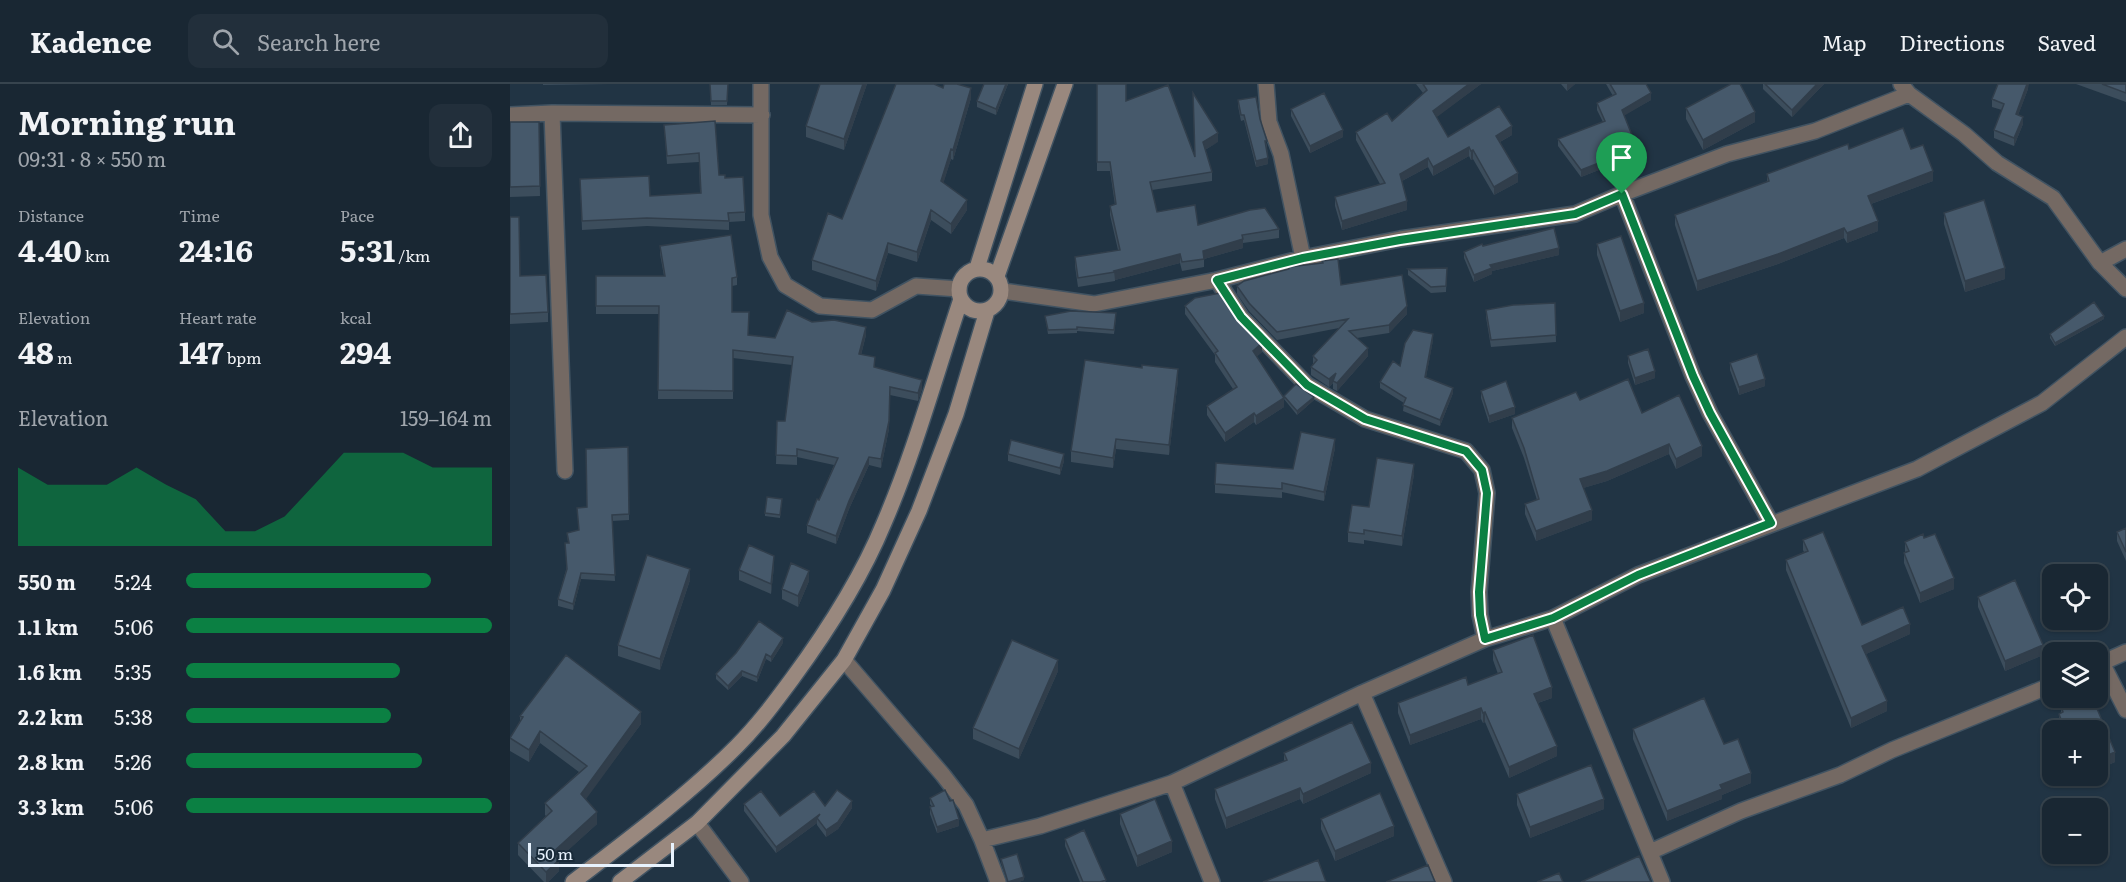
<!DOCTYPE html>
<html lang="en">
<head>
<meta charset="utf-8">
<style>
	body { margin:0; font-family:Literata,serif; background:#222f3b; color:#f1f3f6; height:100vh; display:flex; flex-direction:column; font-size:22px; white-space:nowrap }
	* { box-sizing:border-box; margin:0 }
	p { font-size:20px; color:#9fa5ac }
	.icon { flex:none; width:33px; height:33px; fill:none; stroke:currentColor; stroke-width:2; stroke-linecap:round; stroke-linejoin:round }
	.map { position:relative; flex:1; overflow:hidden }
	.sheet { display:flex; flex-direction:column; background:#192733; width:510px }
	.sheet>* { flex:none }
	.controls { position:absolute; left:1532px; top:480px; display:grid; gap:12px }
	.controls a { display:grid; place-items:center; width:66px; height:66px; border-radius:12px; background:#192733; box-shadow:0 2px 4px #0004,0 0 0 2px #37444e; font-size:30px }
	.scale { position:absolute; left:18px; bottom:15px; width:146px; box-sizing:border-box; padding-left:6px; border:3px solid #e8f3fe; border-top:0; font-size:16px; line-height:21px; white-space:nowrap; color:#e8f3fe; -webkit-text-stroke:4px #182a39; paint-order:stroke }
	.pin { position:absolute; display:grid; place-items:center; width:51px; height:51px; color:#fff; margin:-62px -26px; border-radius:50% 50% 50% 0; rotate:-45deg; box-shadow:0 0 6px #0007 }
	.pin .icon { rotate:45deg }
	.round { display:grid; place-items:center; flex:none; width:63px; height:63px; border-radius:12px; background:#222f3b }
	.headline { display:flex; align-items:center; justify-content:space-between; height:102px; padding:0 18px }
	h1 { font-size:33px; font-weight:700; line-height:45px }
	.metrics { display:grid; grid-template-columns:repeat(3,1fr); gap:9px; height:102px; padding:6px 18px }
	.metrics div { display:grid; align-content:center }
	.metrics b { font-size:30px; font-weight:700 }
	.metrics small { font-size:16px; font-weight:400 }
	.metrics p { font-size:16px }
	.chart { height:168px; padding:12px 18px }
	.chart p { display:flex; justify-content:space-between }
	.chart svg { width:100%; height:108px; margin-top:6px; fill:#0b8043; opacity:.7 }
	ul { padding:0 18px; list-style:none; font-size:20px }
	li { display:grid; grid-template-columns:96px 72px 1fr; align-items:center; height:45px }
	li i { height:15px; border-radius:8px; background:#0b8043 }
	header { display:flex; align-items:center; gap:36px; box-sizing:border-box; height:84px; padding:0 30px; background:#192733; border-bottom:2px solid #37444e }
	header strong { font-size:28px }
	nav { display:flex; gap:33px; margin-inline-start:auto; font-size:21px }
	.search { width:420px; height:54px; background:#222f3b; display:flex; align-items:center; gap:15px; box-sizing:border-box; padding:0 21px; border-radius:12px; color:#9fa5ac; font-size:22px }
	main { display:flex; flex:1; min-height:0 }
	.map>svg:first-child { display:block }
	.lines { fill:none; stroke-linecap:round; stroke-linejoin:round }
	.minor-casing { stroke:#415362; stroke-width:18 }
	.secondary-casing { stroke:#415362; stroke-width:18 }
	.minor { stroke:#746963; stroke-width:15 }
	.secondary { stroke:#99887e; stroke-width:15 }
	.wall { fill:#3c4d5c }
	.shaded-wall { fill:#313e4b }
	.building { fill:#46596b; stroke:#313e4b; stroke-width:1.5 }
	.route-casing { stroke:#fff; stroke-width:12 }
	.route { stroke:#0b8043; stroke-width:8 }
</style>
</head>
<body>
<header>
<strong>Kadence</strong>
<div class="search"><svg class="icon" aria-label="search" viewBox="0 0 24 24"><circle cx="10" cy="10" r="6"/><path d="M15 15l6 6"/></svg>Search here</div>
<nav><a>Map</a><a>Directions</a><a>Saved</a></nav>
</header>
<main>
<section class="sheet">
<div class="headline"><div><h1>Morning run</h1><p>09:31 · 8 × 550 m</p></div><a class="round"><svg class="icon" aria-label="share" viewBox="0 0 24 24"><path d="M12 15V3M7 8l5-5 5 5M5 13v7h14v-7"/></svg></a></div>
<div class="metrics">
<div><p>Distance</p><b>4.40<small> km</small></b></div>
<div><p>Time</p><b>24:16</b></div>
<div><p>Pace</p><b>5:31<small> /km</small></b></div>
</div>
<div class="metrics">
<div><p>Elevation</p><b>48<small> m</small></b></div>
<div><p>Heart rate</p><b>147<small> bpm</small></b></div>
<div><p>kcal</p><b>294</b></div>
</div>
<div class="chart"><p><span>Elevation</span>159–164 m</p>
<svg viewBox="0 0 160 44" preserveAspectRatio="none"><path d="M0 44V12L10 19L20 19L30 19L40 12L50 19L60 25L70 38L80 38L90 32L100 19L110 6L120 6L130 6L140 12L150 12L160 12V44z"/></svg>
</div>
<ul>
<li><b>550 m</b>5:24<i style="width:80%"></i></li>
<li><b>1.1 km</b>5:06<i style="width:100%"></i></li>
<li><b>1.6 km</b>5:35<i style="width:70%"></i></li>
<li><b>2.2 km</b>5:38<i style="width:67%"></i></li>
<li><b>2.8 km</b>5:26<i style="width:77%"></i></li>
<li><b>3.3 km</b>5:06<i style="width:100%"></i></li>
</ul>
</section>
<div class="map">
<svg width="1616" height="798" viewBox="0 0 1616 798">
	<rect width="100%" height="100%" fill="#213444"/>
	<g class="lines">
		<defs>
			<path id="minor" d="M251,0v131l9,42 15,28 35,21 52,4 44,-24 43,3
				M756,0l3,38 12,32 22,104
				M1391,0l8,10 55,40 33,29 56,35 47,65 26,26
				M42,29l13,358
				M0,31l42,-2 210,2
				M1112,110l71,182 17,37 61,110
				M1590,179l26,-14
				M707,196l24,37 66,68 58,34 101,32 16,19 5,23 -8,99 1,23 5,24
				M493,207l91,13 123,-24 86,-22 97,-19 175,-25 47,-20 105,-40 88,-23 94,-37
				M1043,534l109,264
				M334,576l99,115 23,30 16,35 16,42
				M1592,579l24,47
				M1587,581l29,-13
				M852,609l82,189
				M662,699l40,99
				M187,739l44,59
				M472,756l58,-14 132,-43 190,-90 123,-54 68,-21 85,-43 279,-106 125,-66 84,-66
				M1140,768l91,-41 99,-36 52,-25 160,-65"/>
			<path id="secondary" d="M467,184l58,-184
				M449 206a21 21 0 1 1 42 0a21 21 0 1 1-42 0Z
				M487,192l68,-192
				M63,798c56,-43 114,-86 164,-136 21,-21 38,-44 55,-67 36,-49 69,-100 92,-156 31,-72 52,-149 77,-224
				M110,798l77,-59 86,-87 61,-76 39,-70 36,-79 37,-97 31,-103"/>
		</defs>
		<use href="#minor" class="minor-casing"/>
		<use href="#secondary" class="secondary-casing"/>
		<use href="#minor" class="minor"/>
		<use href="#secondary" class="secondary"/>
	</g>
	<path class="wall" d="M33,0h66l-66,1z
		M200,0h18l-1,21h-16z
		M310,0h47l-23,66 -38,-13v-11z
		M474,0h24l-12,31 -19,-8v-6z
		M587,0l29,17 69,55 23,-14 -13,7 7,23v9l-60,9 5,22 41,13 81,4v9l-36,5v5l-39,11v8l-22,4 -2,-8 -65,17v1l-37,6 -3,-21v-9l43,-7 -8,-35v-9l5,-1 -5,-34h-13z
		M906,0h65l-45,33 12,20 64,-2 -12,7 18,40 -24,13 -21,-36 -2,1 -2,-4 -36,20 -5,-9 -26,14 5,29 -65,20 -7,-24v-9l45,-13 -24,-44v-8l36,-11 31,-28z
		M1051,0h14l-8,7z
		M1096,0h40l5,16 -27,15 13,40 -56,22 -23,-31v-7l45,-17 -6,-12v-7l16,-7z
		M1253,0h61l-32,33 -29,-28z
		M1566,0h50v18z
		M1518,2v3l-10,26 5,9 -9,22 -20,-8v-8l8,-20 -10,-3v-8z
		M461,14l-18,62 -2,-1 -8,24 24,27 -16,24 -20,-14 -14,42 -29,-9 -12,38 -64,-21v-10l30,-41z
		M728,16l22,19 7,27 1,18 -12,3 -12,-47 -3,1 -3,-15z
		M1176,24l69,14 -52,28 -17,-31z
		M781,25l52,28 -33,16 -19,-37z
		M205,37l4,54 6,3 20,34v9l-16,1v8l-82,-4 -65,4 -2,-51 70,17 50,-3 -1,-31 -32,2 -3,-39z
		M0,38h29l1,74 -30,1z
		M1339,65h62l22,32 -62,23 7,27 -31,12 -3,-5 -66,26 -81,27 -22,-66v-10l92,-33v-8z
		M1434,129l61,66 -40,13 -21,-68z
		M0,133l10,59 28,36v10l-38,2z
		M1087,160l47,69 -24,9 -23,-67z
		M150,162l77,31v8l-5,1v26l16,23 27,3 37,-16 54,13 -5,20 14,12 47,22 -4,12 -28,-6 -1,34 -8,39 -12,-3 -20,44 -13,35 -29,-11v-8l12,-25 15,-35 -37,-8v8l-21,-1 1,-43h8l7,-56 -59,-7v41h-75l1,-85h-63v-38h68l-4,-22z
		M973,162l76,9 -67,16v3l-18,8 -10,-24v-6z
		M937,184l-1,24 -15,1 -23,-18v-6z
		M831,201l66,29 -18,19 -32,5 11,18 -31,35 -4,-2v-6l-4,4 -18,-12v-8l2,-3v-8l26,-28 -62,12 -28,-29 -12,-17v-8z
		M1045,219l1,39 -65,5 -5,-30v-7z
		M675,222l49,9 28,37 -6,5 28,50 -28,18 -2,-3 -29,20 -18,-27v-9l26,-17 -18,-27v-7l-30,-41z
		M535,232l71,1 -2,17 -37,-3v2l-29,1z
		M1594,235l-49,27 -5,-8v-4z
		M923,256l-7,37 27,16 -13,33 -37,-15 1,-8 -24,-15v-6z
		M1118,272l27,22 -20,7 -7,-22z
		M1220,279l35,23 -26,9 -9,-25z
		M668,296l-9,75 -53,-6 -3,19 -42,-6v-11z
		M971,307l34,23 -26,9 -8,-25z
		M774,312l30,4 -17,15 -13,-16z
		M1070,316l62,13 60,43 -26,13 -7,-15 -62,27 -24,7 9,32 -56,21 -11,-27v-10l12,-4 -13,-42 -12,-30v-10z
		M825,364l-11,53 -42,-9v6l-67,-5v-9l78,-15z
		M498,370l56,7 -4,14 -52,-14z
		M904,390l-12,72 -38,-6v4l-16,-2v-10l21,-25z
		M272,415l-2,19 -15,-2v-3z
		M67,424l52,6v6l-17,1 3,60 -34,-2 -8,31 -15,-4v-7l8,-29 2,-27 -1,-10 12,-3z
		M1616,444v33l-9,-20v-9z
		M1414,454l30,51 -34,14 -16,-40v-10l1,-1v-10z
		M1293,456l59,85 48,9 -44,20 21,57 -36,17 -65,-158v-10l18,-8 -1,-2z
		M264,482l-3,28 -32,-14v-10z
		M180,496l-30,90 -42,-14v-11z
		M299,497l-11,26 -16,-8v-10z
		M1468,513l65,58 -38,16 -27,-64z
		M273,559l-12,19 -5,-3 -9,23 -15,-6 -14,14 -12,-11v-5z
		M983,566l59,48 -14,5 19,53 -48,22 -24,-56 -2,1 -2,-4 -71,26 -12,-32v-10l70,-18 30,-11 -5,-14z
		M548,587l-39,88 -46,-20v-11z
		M1569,615l2,6 12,-6 22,53v10l-18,8v-40h-36l-2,-5v-11l2,-1v-6z
		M10,632l121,8 -56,75 12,25 -39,35 1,12 -11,11h-4l-26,-27v-12l28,-27 -1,-1v-12l34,-31 -39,-29 -11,19 -19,-11v-13l10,-17z
		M1123,645l91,15 27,39 -29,12v4l-55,22 -34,-82z
		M774,669l87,20 -68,31 -3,-5 -74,30 -11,-30v-10l69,-28z
		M1007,710l87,15 -74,29 -13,-33z
		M420,714l29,28 -22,7 -7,-19v-7h2l-2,-3z
		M234,720l36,12 45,-10 27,2 -14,21 -12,8 -9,-12v-2l-41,30 -32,-42z
		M610,730l52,38 -35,15 -17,-43z
		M811,735l73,17 -59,25 -14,-32z
		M555,755l41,43h-26l-15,-36z
		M491,775l23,21 -5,2h-12l-6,-20z"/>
	<path class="shaded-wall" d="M353,0h4l-23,66v-11z
		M496,0h2l-12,31v-6z
		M959,0h12l-48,36v-9z
		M1057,0h8l-8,7z
		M1307,0h7l-32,33v-7z
		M1517,0h2l-1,5 -12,32v-7z
		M461,4v10l-18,62v-10z
		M1141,9v7l-29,17v-7z
		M1245,28v10l-52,28v-10z
		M1513,33v7l-9,22v-8z
		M1002,42v9l-16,9v-8z
		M833,46v7l-33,16v-7z
		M708,49v9l-15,9v-9z
		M959,63v9l-36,20v-9z
		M1127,64v7l-56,22v-7z
		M441,65v10l-10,32v-10z
		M963,66v9l-2,1v-9z
		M758,74v6l-12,3v-6z
		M918,74v9l-28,15v-8z
		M1423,87v10l-65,24v-9z
		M1008,89v9l-24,13v-8z
		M457,116v10l-16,24v-10z
		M897,117v9l-65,20v-9z
		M421,126v10l-14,42v-10z
		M1368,137v10l-31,12v-10z
		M1334,144v10l-66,26 -81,27v-10z
		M733,155v9l-39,11 -1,-8z
		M378,159v10l-12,38v-10z
		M1049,164v7l-67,16v3l-18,8v-7l16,-10z
		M670,170v9l-65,17 -1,-9z
		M1495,184v11l-40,13v-11z
		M1134,219v10l-24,9v-11z
		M897,222v8l-18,19v-8z
		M1594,232v3l-49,27v-3z
		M356,243v8l-7,28v-9z
		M923,250v6l-8,43v-6z
		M752,259v9l-9,8v-9z
		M858,264v8l-31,35v-8z
		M668,285v11l-9,75v-10z
		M1145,287v7l-20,7v-7z
		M826,289l-3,10 -4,4v-8z
		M1255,295v7l-26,9v-8z
		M412,296v9l-4,12v-8z
		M380,303l-1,42 -8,39v-9z
		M943,304v5l-13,33v-6z
		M804,313v3l-17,15v-4z
		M774,314v9l-28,18v-9z
		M1005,323v7l-26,9v-7z
		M744,329v9l-29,20v-9z
		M606,355v10l-3,19v-10z
		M825,355v9l-11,53v-9z
		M1159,360v10l-62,27 -27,8v-10z
		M1192,362v10l-26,13v-10z
		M554,370v7l-4,14v-7z
		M359,373v8l-20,44 -13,35v-8l13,-35z
		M904,380v10l-12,72v-10z
		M1082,426v10l-56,21v-10z
		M264,472v10l-3,28v-10z
		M180,485v11l-30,90v-11z
		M299,487v10l-11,26v-11z
		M71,489v6l-8,31v-6z
		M1444,494v11l-34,14v-10z
		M1400,540v10l-48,22v-10z
		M273,554v5l-12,19v-5z
		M1533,561v10l-38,16v-10z
		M256,570v5l-9,23v-5z
		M548,576v11l-39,88v-10z
		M232,587v5l-14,14v-4z
		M1042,603v11l-18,6v-10z
		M1377,617v10l-36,17v-10z
		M971,624v11l-71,26v-10z
		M131,628v12l-60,82v-12z
		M975,628v10l-2,1v-10z
		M30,647v12l-11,19v-12z
		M1047,662v10l-48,22v-11z
		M1605,668v10l-18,8v-10z
		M861,679v10l-68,31v-10z
		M1241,689v10l-29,12v4l-55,22v-10l53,-26z
		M790,704v11l-74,30v-11z
		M1094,715v10l-74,29v-11z
		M342,717v7l-14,21 -12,8v-7z
		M87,728v12l-45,41v-12z
		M310,730l-3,4v5l-41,30v-6z
		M449,735v7l-22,7v-6z
		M884,742v10l-59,25v-10z
		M662,757v11l-35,15v-11z
		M49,776v11l-11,11h-2v-10z
		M514,793v3l-5,2h-11z"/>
	<path class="building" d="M200,0h18l-1,17h-16z
		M310,0h43l-19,55 -38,-13z
		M386,0h38l9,4 1,-4h13l14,4 -18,62 -2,-1 -10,32 26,19 -16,24 -20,-14 -14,42 -29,-9 -12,38 -64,-21 16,-47 14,6z
		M474,0h22l-10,25 -19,-8z
		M587,0h29v17l42,-16 27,72 -2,-64 25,40 -15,9 9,30 -62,10 7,30 38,-7 3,20 52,-15 15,-2 14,21 -37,6 1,4 -40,12 1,8 -22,3 -2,-8 -66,17 1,1 -37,6 -3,-21 45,-7 -10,-44 6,-2 -6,-42h-13z
		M913,0h46l-36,27 15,26 51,-31 13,20 -16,10 22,37 -24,14 -21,-37 -2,1 -2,-4 -36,20 -5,-9 -28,16 7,27 -65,20 -7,-24 50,-14 -29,-51 31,-19 5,8 35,-31z
		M1100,0h36l5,9 -29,17 15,38 -56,22 -23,-31 47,-18 -8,-18 19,-9z
		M1221,0h9l15,28 -52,28 -17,-32z
		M1255,0h52l-25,26z
		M1488,0h29l-11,30 7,3 -9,21 -20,-8 10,-26 -12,-5z
		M1592,0h24v9z
		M814,9l19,37 -33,16 -19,-37z
		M746,13l4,22 7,22h-2l3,17 -12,3 -12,-46h-3l-3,-15z
		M205,37l4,54h6v3l18,-1 2,35 -17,1 1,8 -82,-3 -65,3 -2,-42 69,-3 1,20 51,-3 -2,-40 -32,3 -3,-31z
		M0,38h29l1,64 -30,1z
		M1393,44l8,21 12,-4 10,26 -65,25 10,25 -31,12 -3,-5 -66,26 -81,27 -22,-66 94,-34 -2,-7 81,-30 1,5z
		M1474,116l21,68 -40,13 -21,-68z
		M0,133h9l1,59 26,-1 2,37 -38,2z
		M1044,144l5,20 -69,17 2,3 -18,7 -10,-23 18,-8 1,2z
		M221,151l6,42 -5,1v34h17l-1,23 27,3 12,-28 25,12 22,-2 32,7 -7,27 16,3 -1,10 48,13 -4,13 -28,-6 -1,34 -8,38 -12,-2 -20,44 -13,35 -29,-11 10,-26 2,1 19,-42 -41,-9v7l-21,-1 1,-34h8l8,-64 -60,-7v41l-75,-1 1,-84h-63v-30h69l-5,-30z
		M1111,152l23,67 -24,8 -23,-67z
		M828,175l3,26 61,-10 5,31 -18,19 -40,6 19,17 -31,35 -4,-2 3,-8 -7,6 -18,-12 6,-7 -4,-4 35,-37 -71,13 -28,-29 -12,-17 7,-5 45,-12v-2l34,-4 -1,-2z
		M937,184l-1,18 -15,1 -23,-18z
		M710,209l14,22 28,28 -9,8 31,47 -28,18 -2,-3 -29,20 -18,-27 30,-19 -22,-34 3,-2 -33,-45 10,-8z
		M1584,218l10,14 -49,27 -5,-9z
		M1045,219l1,32 -65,5 -5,-30 27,-5z
		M561,227l45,2 -2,17 -37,-3v2l-29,1 -3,-14z
		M903,246l20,4 -8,43 28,11 -13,32 -37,-15 3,-7 -26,-16 13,-21 7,5 5,-23z
		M1138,265l7,22 -20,7 -7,-22z
		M1247,270l8,25 -26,8 -9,-24z
		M575,276l57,8v-3l36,4 -9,76 -53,-6 -3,19 -42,-7z
		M1118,295l14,34 37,-18 23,51 -26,13 -7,-15 -62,27 -27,8 12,31 -56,21 -11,-27 14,-5 -15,-51 -12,-30 64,-26 4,8z
		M996,297l9,26 -26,9 -8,-25z
		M786,300l18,13 -17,14 -13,-15z
		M791,348l34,7 -11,53 -42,-9v6l-67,-5 1,-21 77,6z
		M501,356l53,14 -4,14 -52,-14z
		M118,363l1,67 -17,1 3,60 -34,-2 -8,31 -15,-5 9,-30 -2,-26h4l-2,-10 12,-3 -2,-22 10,-1 -1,-58z
		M867,374l37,6 -12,72 -38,-6v4l-16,-2 4,-27 17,2z
		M257,413l15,2 -2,16 -15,-2z
		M1616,444v24l-9,-20z
		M1313,448l39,93 41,-18 7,17 -48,22 25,55 -36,17 -65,-158 22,-9 -5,-11z
		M1413,450l1,4 11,-4 19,44 -34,15 -16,-40 5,-2 -4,-9z
		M239,461l25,11 -3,28 -32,-14z
		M137,471l43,14 -30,90 -42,-14z
		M281,479l18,8 -11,25 -16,-7z
		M1505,496l28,65 -38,16 -27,-64z
		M249,537l24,17 -12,19 -5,-3 -9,23 -15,-6 -14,15 -12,-12 20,-21z
		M1023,551l19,52 -18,7 23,52 -48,21 -24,-55 -2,1 -2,-5 -71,27 -12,-32 68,-26 2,8 34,-13 -9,-22z
		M502,556l46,20 -39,89 -46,-21z
		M56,571l75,57 -60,82 16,18 -45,41 7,7 -13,12 -28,-29 34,-32 -7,-8 42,-37 -47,-35 -11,19 -19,-12 13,-21 -3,-1z
		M1194,614l20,46 14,-5 13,34 -31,12 2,4 -55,22 -34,-82z
		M1569,615l2,6 12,-6 22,53 -18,8v-30h-32l-6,-16 4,-2 -2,-5z
		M842,638l19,41 -68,31 -3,-6 -74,30 -11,-29 72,-29 -3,-7z
		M1081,681l13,34 -74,28 -13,-33z
		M327,706l15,11 -14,21 -12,8 -9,-12 3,-4 -44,33 -32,-43 17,-13 19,25 34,-25 11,15z
		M435,706l5,11 3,-1 6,19 -22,8 -7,-20 4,-1 -4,-8z
		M870,709l14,33 -59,25 -14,-32z
		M645,715l17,42 -35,15 -17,-42z
		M574,746l22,50 -6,2h-17l-18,-43z
		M507,770l7,23 -16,5 -7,-23z
		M1129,772l12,26h-70z
		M808,776l8,22h-63z
		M918,781l7,17h-49z
		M1049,789l4,9h-26z"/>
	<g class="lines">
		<defs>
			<path id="route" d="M1112,110l71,182 17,37 61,110 -133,52 -85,43 -68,21 -5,-24 -1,-23 8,-99 -5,-23 -16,-19 -101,-32 -58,-34 -66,-68 -24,-37 86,-22 97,-18 175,-26z"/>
		</defs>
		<use href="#route" class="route-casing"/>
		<use href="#route" class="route"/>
	</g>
</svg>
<div class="controls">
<a><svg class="icon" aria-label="locate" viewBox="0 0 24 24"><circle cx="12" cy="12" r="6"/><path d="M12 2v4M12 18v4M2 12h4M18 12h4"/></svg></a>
<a><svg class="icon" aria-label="layers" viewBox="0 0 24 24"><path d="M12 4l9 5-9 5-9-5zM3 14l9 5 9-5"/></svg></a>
<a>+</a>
<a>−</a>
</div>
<div class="scale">50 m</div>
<div class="pin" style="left:1112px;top:110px;background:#1e9e55"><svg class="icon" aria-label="arrive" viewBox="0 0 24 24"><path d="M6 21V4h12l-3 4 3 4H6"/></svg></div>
</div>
</main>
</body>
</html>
